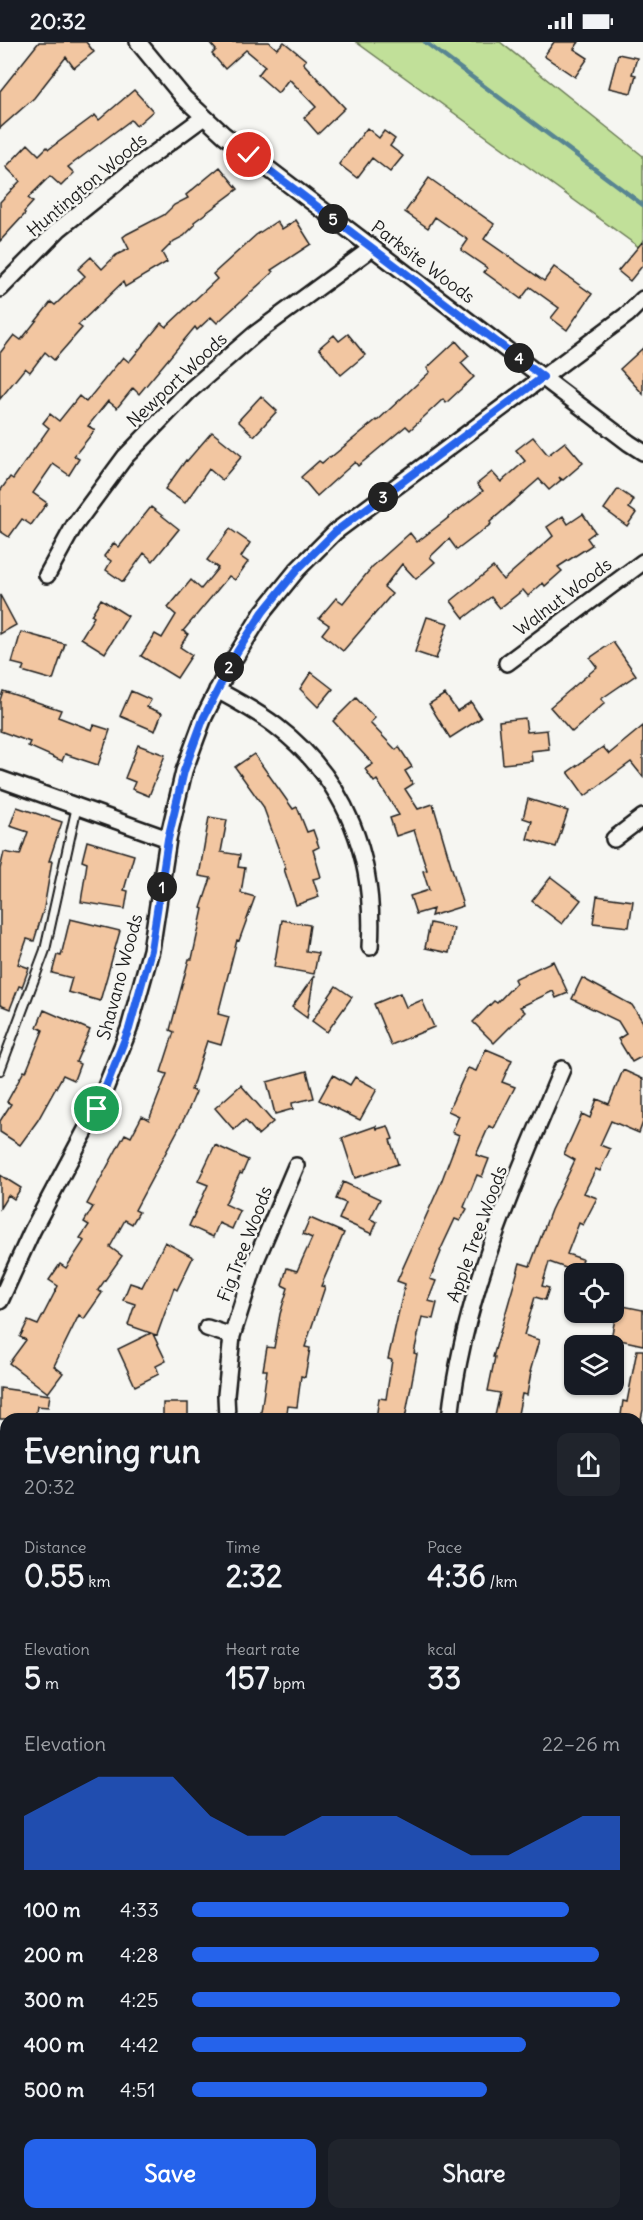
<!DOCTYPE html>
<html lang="en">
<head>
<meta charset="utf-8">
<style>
	body { margin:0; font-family:Delius,sans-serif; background:#20242c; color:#f1f3f6; height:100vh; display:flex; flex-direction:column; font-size:22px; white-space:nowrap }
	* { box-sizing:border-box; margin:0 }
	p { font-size:20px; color:#9ea1a6 }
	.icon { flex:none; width:33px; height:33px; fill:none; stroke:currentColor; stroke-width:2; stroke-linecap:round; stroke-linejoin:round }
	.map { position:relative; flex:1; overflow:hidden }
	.side { position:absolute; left:0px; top:1371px; width:644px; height:807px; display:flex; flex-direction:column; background:#171b24; border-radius:18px 18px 0 0; box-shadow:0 2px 4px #0004 }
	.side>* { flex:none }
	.controls { position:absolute; left:564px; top:1221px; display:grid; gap:12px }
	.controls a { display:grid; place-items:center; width:60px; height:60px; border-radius:12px; background:#171b24; box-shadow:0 2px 4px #0004; font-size:30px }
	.pin { position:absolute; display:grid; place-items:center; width:51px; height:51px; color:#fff; margin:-26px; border:3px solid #fff; border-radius:50%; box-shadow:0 2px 6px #0007 }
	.km { position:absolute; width:30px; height:30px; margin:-15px; border-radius:50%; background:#222; color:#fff; font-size:16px; line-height:30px; text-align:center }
	.round { display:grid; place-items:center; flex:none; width:63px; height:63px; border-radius:12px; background:#20242c }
	.head { display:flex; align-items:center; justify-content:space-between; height:102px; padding:0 24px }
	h1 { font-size:33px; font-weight:700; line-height:45px }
	.stats { display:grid; grid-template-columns:repeat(3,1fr); gap:9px; height:102px; padding:6px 24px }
	.stats div { display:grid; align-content:center }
	.stats b { font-size:30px; font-weight:700 }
	.stats small { font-size:16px; font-weight:400 }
	.stats p { font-size:16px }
	.chart { height:168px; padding:12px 24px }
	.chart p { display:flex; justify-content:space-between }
	.chart svg { width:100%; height:108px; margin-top:6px; fill:#2563eb; opacity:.7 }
	.cta { display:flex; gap:12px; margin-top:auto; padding:12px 24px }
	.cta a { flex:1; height:69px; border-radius:12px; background:#2563eb; color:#fff; font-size:24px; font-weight:700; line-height:69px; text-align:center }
	.cta a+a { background:#20242c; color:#f1f3f6 }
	ul { padding:0 24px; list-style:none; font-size:20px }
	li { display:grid; grid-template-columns:96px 72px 1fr; align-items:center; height:45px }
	li i { height:15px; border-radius:8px; background:#2563eb }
	.status { display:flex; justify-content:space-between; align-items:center; height:42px; padding:0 30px; background:#171b24; direction:ltr }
	.status svg { height:16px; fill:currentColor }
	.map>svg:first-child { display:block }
	.green { fill:#c1e099; stroke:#6e7e5a; stroke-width:1.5 }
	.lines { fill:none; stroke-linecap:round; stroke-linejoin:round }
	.stream { stroke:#588592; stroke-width:4.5 }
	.building { fill:#f2c6a1; stroke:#1c1c1c; stroke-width:1.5 }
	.lane-casing { stroke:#1c1c1c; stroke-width:12 }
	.street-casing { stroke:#1c1c1c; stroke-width:20 }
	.lane { stroke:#f6f6f2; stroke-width:8 }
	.street { stroke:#f6f6f2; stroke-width:15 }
	.route-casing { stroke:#fff; stroke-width:12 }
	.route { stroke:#2563eb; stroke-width:8 }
	.labels { text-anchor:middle; stroke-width:5; stroke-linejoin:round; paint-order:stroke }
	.street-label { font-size:18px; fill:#1c1c1c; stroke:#f6f6f2 }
</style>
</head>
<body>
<div class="status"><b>20:32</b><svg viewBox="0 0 49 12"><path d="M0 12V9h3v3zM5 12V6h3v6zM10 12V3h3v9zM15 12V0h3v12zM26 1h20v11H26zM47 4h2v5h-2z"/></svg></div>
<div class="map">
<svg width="643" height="2178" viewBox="0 0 643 2178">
	<rect width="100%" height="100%" fill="#f6f6f2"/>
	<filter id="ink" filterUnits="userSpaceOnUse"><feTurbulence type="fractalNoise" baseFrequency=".0167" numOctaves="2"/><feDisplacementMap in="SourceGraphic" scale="12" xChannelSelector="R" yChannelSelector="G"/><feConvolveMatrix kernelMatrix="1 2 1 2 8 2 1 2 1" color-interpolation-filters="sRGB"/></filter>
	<g filter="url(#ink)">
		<path class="green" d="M356,0h144l143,114v94z
			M6,1752v243l-6,-1v-239z"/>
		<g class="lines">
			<path class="stream" d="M425,0l218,163"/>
		</g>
		<path class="building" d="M39,0h47l8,10 -20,16 -8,-11 -32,41 -34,30v-37z
			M209,0h60l8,7 7,-7 22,18 -3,3 42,45 -27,26 -14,-16 12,-11 -27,-28 -11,14 -20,-18 7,-9 -19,-16 -21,19 -13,-15 4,-4z
			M554,0h25l-5,7 14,9 -13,19 -31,-21z
			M618,12l19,4 -5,16 4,1 -5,18 -22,-5z
			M134,48l19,21 -17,15 -5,-6 -63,47 6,6 -13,13 -11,-10 -22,22 5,4 -9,10 1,2 -25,27v-39l20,-21 -14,-14 22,-23 11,11 8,-8 2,2 46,-34 4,5z
			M367,86l12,10 5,-7 11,8 -5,7 13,10 -13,16 -18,-14 -15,20 -18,-14z
			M220,125l18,22 -44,33 1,3 -11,11 -10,5 -12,12 5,9 -42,25 -2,-5 -45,43 4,3 -28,32 -9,-8 -15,20 -5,-4 -25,31v-46l14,-18 7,5 30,-38 4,3 30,-29 -7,-7 13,-12 11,12 14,-14 13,-6 -6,-12 4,-3 37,-19 10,-10 14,-7 -2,-3z
			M429,136l65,46 -10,15 60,42 10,-14 38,27 -25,36 -16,-12 8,-10 -29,-21 -9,12 -37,-27 3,-4 -26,-18 7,-10 -33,-23 -7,11 -23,-16z
			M296,178l15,24 -40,26 2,2 -56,51 -6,-6 -14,13 -2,-3 -56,67 -6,-6 -16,20 -9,-7 -20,25 7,4 -21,26 5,3 -10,16 -16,-11 -20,29 14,10 -16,22 -9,-6 -13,18 -9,-6v-40l10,-14 3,2 36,-51 -6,-5 7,-9 9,7 20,-25 7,6 37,-45 6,5 32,-39 5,4 51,-48 -4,-5 43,-39 21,-14 5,8z
			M643,199v24l-13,16 -12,-10z
			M348,292l17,21 -24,20 -22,-27 15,-13 5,6z
			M456,299l13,15 -8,7 13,14 -28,26 -3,-4 -33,31 -4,-4 -48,40 -3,-4 -38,34 -16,-19 18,-16 3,2 7,-6 1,1 46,-38 1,1 53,-49 -3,-4z
			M643,306v46l-23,-25z
			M261,354l16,15 -23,25 -16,-15z
			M212,390l30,24 -20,24 -13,-11 -24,34 -20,-14 21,-29 1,1z
			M533,395l15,18 17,-13 18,21 -20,17 -4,-3 2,3 -12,10 -10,-11 -49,43 1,2 -34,26 -8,-11 -19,18 5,5 -19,17 -14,-15 -18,23 8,7 -49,57 -21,-17 7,-9 -10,-7 17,-20 7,5 29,-36 38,-34 7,9 66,-51 -6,-7 15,-12 9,10 24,-21 -9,-11z
			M618,447l16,11 -5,8 7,5 -9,13 -23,-17z
			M151,465l28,22 -26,32 -9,-8 -21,29 -17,-12 5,-9 -7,-5 10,-13 5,4z
			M583,472l12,18 -8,6 5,7 -34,22 4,4 -17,15 -2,-3 -15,13 -5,-6 -23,18 -9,-11 -27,21 -13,-17 42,-34 10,13 50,-44 -6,-9 16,-11 5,8z
			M230,487l20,14 -9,14 7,5 -13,18 -6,-4 -46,55 5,3 -8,13 12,8 -15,23 -36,-22 14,-22 7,4 14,-23 -8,-7 23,-28 10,9 17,-21 -11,-8z
			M0,553l16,30 -16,9z
			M101,557l27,17 -23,37 -24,-15 13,-21 -3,-2z
			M427,575l21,6 -12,36 -21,-7z
			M21,590l44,12 -12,36 -31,-9 2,-5 -12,-3z
			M613,600l23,33 -35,24 4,4 -33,29 -22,-25 47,-40 -7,-9z
			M311,630l22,17 -15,18 -18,-18z
			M3,649l58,19 -3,7 34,13 2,-5 16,5 -12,35 -33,-11 -3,7 -34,-15 2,-4 -30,-11v-31z
			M131,649l20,9 -4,7 15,6 -7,18 -35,-15z
			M445,652l12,17 14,-9 10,16 -31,20 -21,-34z
			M356,656l19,20 -5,5 26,27 3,-3 13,20 -7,4 8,13 -8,5 13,20 15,-5 30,102 -32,10 2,-7 -17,5 -6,-18 19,-6 -6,-19 4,-1 -13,-40 -18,6 -6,-18 9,-3 -22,-35 -3,2 -9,-13 8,-5 -40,-43z
			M525,676l2,14 20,-2 2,19 -18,2 1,10 -29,3 -4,-43z
			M643,684v51l-12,-15 -46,34 -17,-24 35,-25 6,7z
			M138,703l27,10 -16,41 -17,-7 3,-7 -10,-4z
			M254,712l39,55 4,-2 10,25 6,-2 6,17 -6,3 8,27 -8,2 6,18 -23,8 -12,-36h2l-23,-63 -28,-39z
			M528,757l40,12 -12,36 -29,-8 5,-18 -9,-3z
			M17,765l45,15 -13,39h3l-8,47 -10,33 -7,-2 -9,25 11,4 -7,19 -3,-1 -9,23 -10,-4v-136l4,-17 16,3 8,-23 -18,-6z
			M209,775l18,3 -6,32 19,3 -2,12 7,1 -4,25 14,4 -16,44 -2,-1 -19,74 11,3 -8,28 -14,-4 -16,49 5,2 -9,21 -52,97 4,2 -7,12 -7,-4 -15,27 12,9 -24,34 4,3 -18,26 -5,-4 -25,51 9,7 -15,20 -39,-30 17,-23 -6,-3 8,-16 10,4 20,-39 -9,-6 11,-16 6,4 18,-27 -4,-3 9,-13 -5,-3 9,-15 -6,-3 38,-70 6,3 11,-21 7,4 18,-46 -6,-2 13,-40 -4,-2 19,-71h3l11,-50 -2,-1 10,-30 -12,-2z
			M87,799l47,14 -10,35 4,1 -3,18 -44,-7 6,-39 -5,-2z
			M551,835l30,23 -19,24 -30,-23z
			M597,854l36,5 -4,26 -36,-4z
			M70,877l50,12 -20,70 -32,-9 4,-14 -20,-5 5,-18 4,1z
			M282,878l28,5 -4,26 12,2 -4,21 -40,-7z
			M430,881l24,5 -5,25 -24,-5z
			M553,919l15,32 -12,5 -3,-7 -33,16 5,5 -31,31 -21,-21 21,-21 3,2 19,-20 -2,-4z
			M314,934l-7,42 -15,-11z
			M582,936l50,27 11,17v34l-11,6 -14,-23 8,-5 -8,-13 -46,-22z
			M336,944l16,11 -25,35 -15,-11z
			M400,951l6,14 16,-7 12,27 -43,18 -17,-41z
			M44,968l46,20 -14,32 4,2 -6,16 -11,-5 -25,45 -18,25 -20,-13v-11l11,-17 -4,-2 17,-31 2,1 17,-42 -6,-3z
			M486,1007l26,11 -10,22 13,5 -21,41 -5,-2 -13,29 13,4 -7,18 -5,-2 -13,32 3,2 -7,12 -5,-2 -15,32 1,1 -11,27 6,2 -8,20 9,2 -4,16 -11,-2 -8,36 3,1 -12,65h-29l3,-21 7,1 6,-39 -4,-1 17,-75 -8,-3 43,-96 19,-50 -7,-3 7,-16 -11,-5 20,-43 8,3z
			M623,1028l20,9v43l-4,11 -28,-12 -11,24 10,4 -10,22 -4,-2 -12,24 13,5 -14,27 -4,-2 -12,31 15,5 -5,13 -28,-10 -7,24 7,2 -4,12 -10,-3 -11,38 15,5 -9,32h1l-4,23 -5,-1 -5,25 -22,-3 5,-23 -12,-2 7,-34h-2l27,-94 10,3 21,-56 24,-50 -11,-6 18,-40 8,4 7,-19 12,5z
			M307,1029l7,27 -22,5 1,6 -18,5 -8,-32z
			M333,1033l17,10 5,-8 22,12 -17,31 -41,-20z
			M241,1043l32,37 -15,13 -13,-15 -11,10 -19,-22z
			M376,1084l1,3 11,-3 5,13 -3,1 8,24 -43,14 -13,-40z
			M215,1103l33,15 -6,14 -2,-1 -15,31 15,7 -8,18 -13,-6 -6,14 -24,-11 19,-41 -10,-4z
			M0,1133l21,13 -7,11 -6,-4 -8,13z
			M343,1140l37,17 -10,20 7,3 -5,12 -33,-15 7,-16 -10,-4z
			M310,1176l34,15 -23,53 4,1 -20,60 5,1 -5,29 -4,-1 -4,31 -9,-1 -2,13h-26l7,-49h-4l4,-23 7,1 6,-34 8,-26 -6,-3 5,-17 10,3 15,-33 -9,-4z
			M165,1200l28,15 -16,33 -3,-2 -17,47 -4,-1 13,27 -10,5 3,8 -24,12 -17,-37 33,-16 -23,-8 7,-21 -12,-4 7,-17 12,4z
			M618,1263l25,5v35l-32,-7z
			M637,1308h6v60l-2,9 -20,-4 2,-14 4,1z
			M0,1346l50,7 -2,12 -11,-1 -2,13h-35z
			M163,1361h25v16h-25z"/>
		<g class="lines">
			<defs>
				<path id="lane" d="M0,1028l45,-120 32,-144
					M490,2172l37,4v2
					M63,2178v-6"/>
				<path id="street" d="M138,0l46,56 40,37 405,308 14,9
					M0,247l59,-60 77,-62 68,-50
					M47,533l27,-49 51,-69 63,-65 67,-58 117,-86
					M507,621l136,-101
					M217,648c20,11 41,22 59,36 71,54 100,133 94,221
					M0,737l168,60
					M614,797l29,-22
					M0,1259l32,-70 65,-122 32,-80 22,-79 17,-111 16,-68 20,-54 24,-48 35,-57 34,-42 38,-38 293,-218 15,-15
					M207,1286l25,8
					M227,1377l-1,-24 6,-59 24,-76 40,-94
					M450,1377c13,-125 64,-235 112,-350
					M638,1404h5
					M0,1499l6,24
					M638,1925h5"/>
			</defs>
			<use href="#lane" class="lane-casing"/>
			<use href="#street" class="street-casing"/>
			<use href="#lane" class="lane"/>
			<use href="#street" class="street"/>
		</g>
	</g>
	<g class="lines" filter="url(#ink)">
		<defs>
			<path id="route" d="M97,1067l32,-80 22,-79 17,-111 16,-68 20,-54 33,-65 26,-40 34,-42 38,-38 208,-155 -294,-222"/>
		</defs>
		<use href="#route" class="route-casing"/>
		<use href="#route" class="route"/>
	</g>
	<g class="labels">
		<g class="street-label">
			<text transform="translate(87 143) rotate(-40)" y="6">Huntington Woods</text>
			<text transform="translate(423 220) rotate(37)" y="6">Parksite Woods</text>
			<text transform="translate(177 338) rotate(-43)" y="6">Newport Woods</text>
			<text transform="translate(563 555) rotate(-37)" y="6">Walnut Woods</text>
			<text transform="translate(120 935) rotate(-75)" y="6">Shavano Woods</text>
			<text transform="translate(477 1192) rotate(-70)" y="6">Apple Tree Woods</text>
			<text transform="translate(245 1202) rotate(-69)" y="6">Fig Tree Woods</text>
		</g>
	</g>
</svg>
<div class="controls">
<a><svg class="icon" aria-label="locate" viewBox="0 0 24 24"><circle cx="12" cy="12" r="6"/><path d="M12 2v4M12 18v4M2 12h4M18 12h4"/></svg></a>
<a><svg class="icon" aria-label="layers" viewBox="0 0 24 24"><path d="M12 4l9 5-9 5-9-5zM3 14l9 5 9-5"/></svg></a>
</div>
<div class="pin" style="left:97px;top:1067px;background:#1e9e55"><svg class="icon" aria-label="arrive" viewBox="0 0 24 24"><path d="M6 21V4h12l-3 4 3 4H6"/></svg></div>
<div class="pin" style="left:249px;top:113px;background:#d93025"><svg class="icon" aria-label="check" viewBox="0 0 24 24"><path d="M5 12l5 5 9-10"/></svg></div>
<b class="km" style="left:162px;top:845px">1</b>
<b class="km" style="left:229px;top:625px">2</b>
<b class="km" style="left:383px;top:455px">3</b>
<b class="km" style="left:519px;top:316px">4</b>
<b class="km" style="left:333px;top:177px">5</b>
<section class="side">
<div class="head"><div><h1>Evening run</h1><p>20:32</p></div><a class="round"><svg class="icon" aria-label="share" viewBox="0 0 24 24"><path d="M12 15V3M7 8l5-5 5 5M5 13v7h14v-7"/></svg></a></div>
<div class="stats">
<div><p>Distance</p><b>0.55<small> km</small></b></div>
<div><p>Time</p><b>2:32</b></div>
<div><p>Pace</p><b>4:36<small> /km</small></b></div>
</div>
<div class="stats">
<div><p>Elevation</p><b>5<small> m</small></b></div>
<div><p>Heart rate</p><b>157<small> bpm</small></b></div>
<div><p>kcal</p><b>33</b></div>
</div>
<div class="chart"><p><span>Elevation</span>22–26 m</p>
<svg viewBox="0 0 160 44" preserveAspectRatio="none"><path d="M0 44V22L10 14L20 6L30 6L40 6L50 22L60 30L70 30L80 22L90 22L100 22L110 30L120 38L130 38L140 30L150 22L160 22V44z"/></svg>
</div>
<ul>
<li><b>100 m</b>4:33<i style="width:88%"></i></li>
<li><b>200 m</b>4:28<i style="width:95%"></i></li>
<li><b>300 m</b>4:25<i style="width:100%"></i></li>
<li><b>400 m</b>4:42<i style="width:78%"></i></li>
<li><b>500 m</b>4:51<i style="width:69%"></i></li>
</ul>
<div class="cta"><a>Save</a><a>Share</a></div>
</section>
</div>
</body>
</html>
